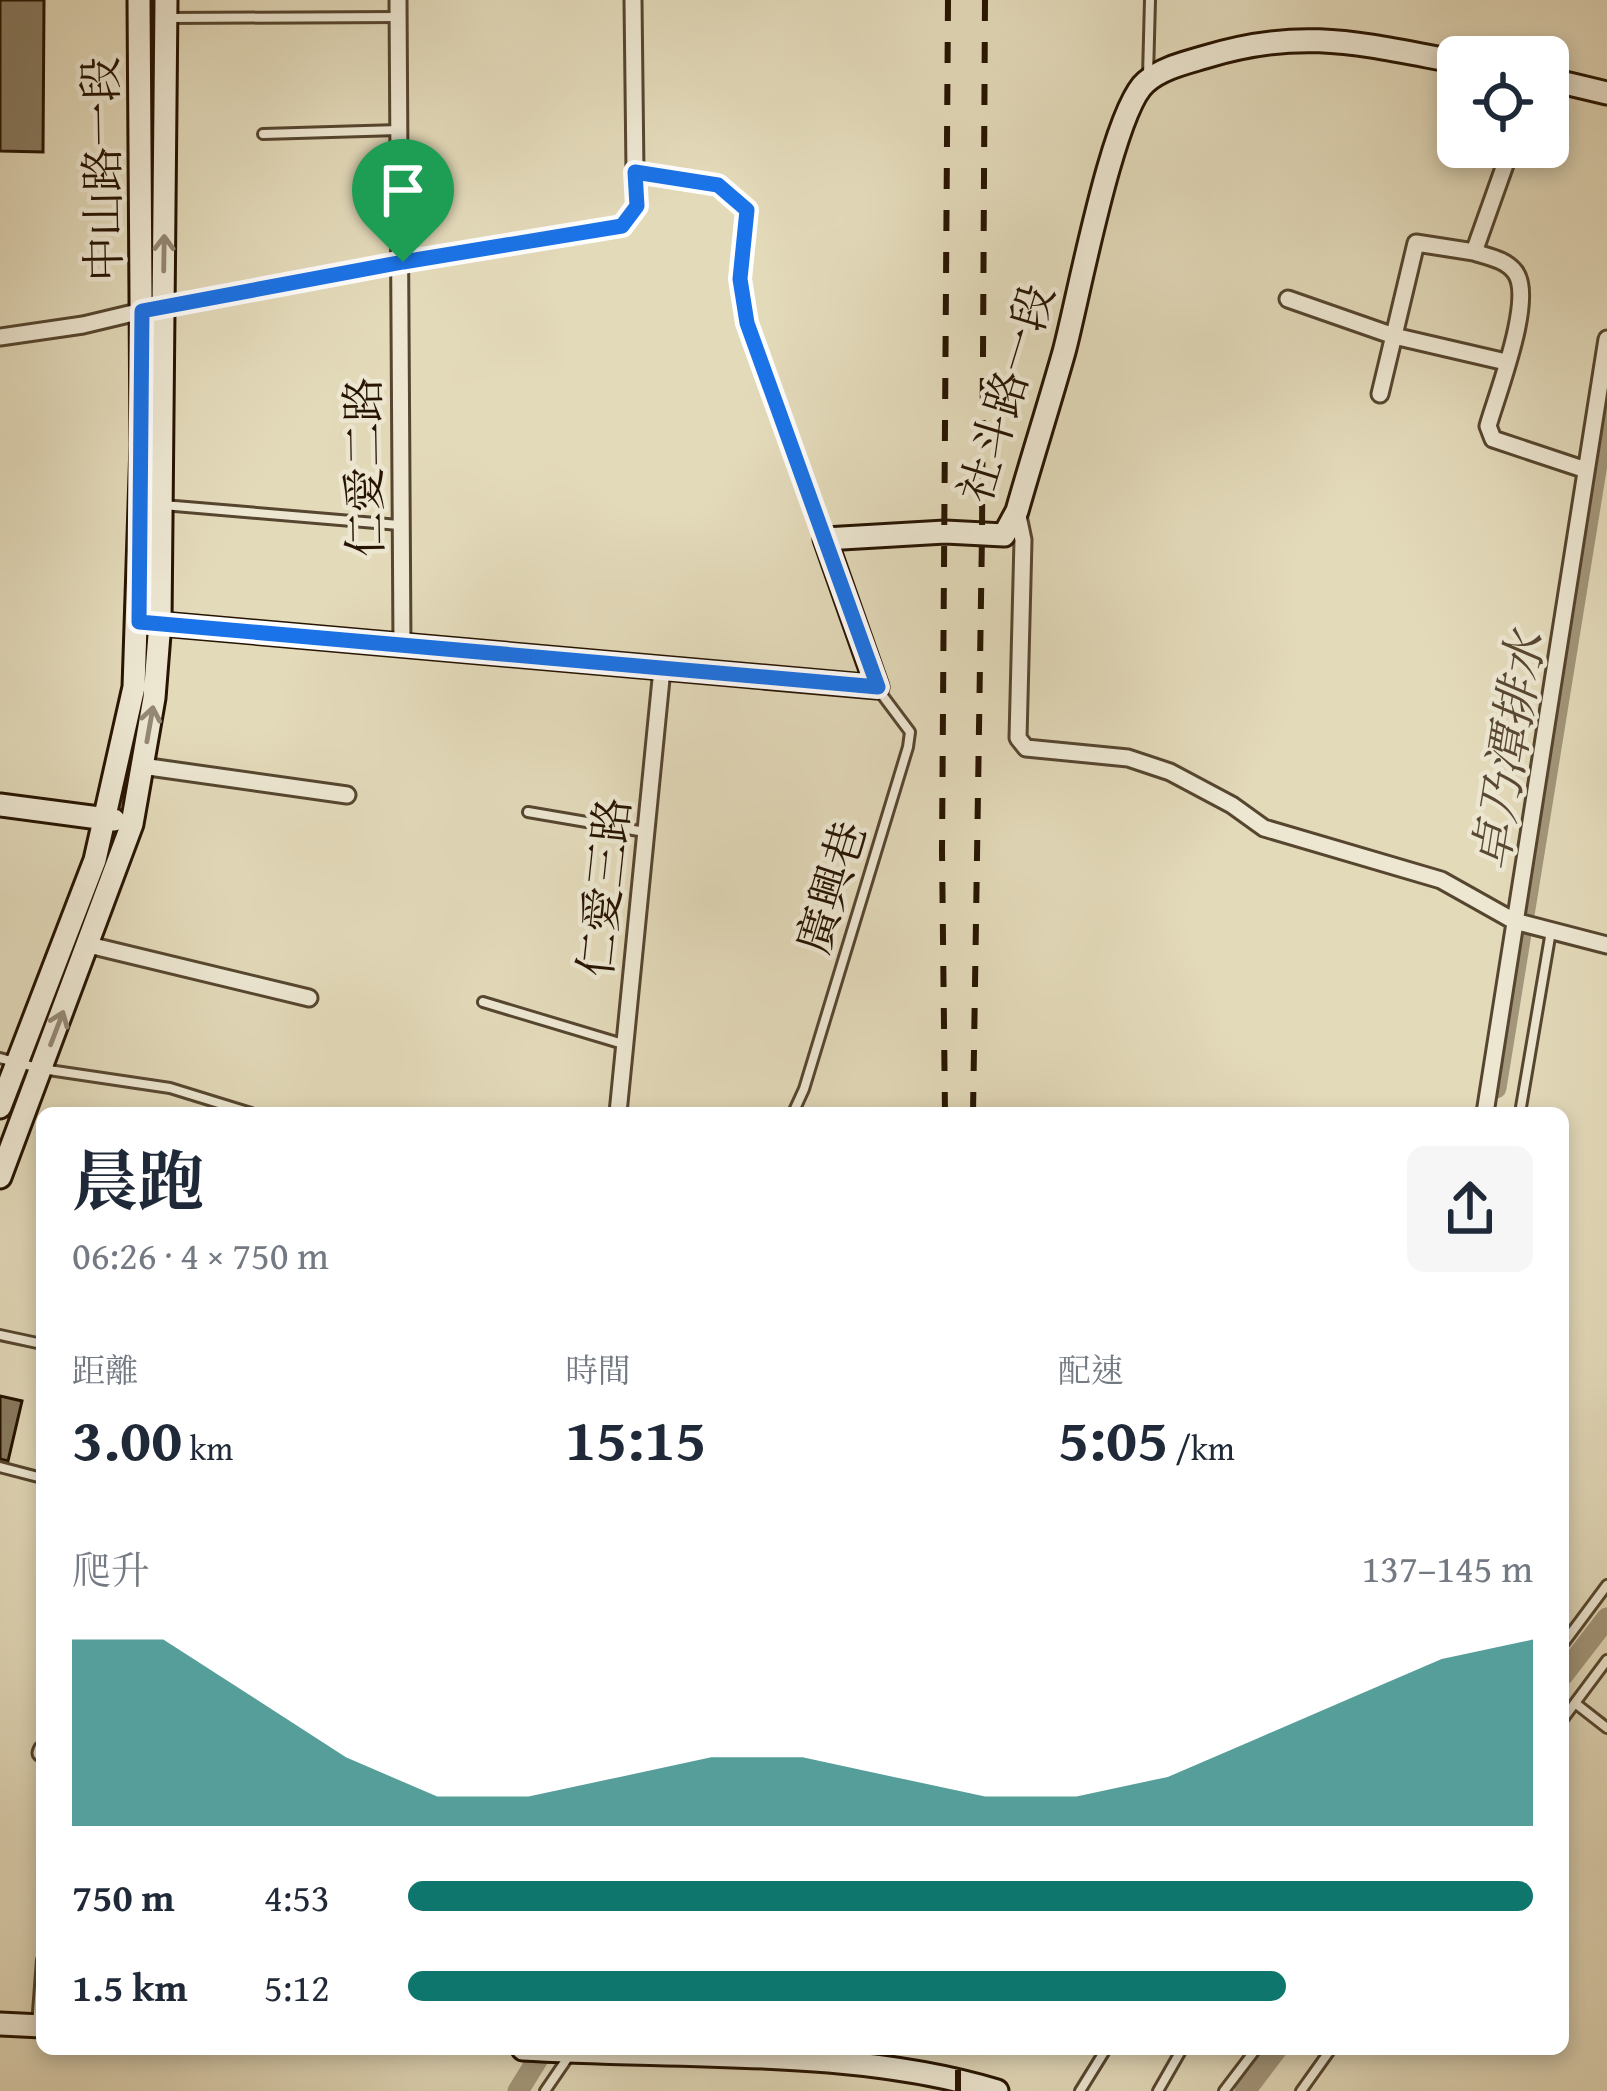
<!DOCTYPE html>
<html lang="zh-TW">
<head>
<meta charset="utf-8">
<style>
	body { margin:0; font-family:"Gentium Book Plus","Noto Serif TC",serif; background:#f6f6f7; color:#1f2937; height:100vh; display:flex; flex-direction:column; font-size:45px; white-space:nowrap }
	* { box-sizing:border-box; margin:0 }
	p { font-size:39px; color:#747a83 }
	.icon { flex:none; width:66px; height:66px; fill:none; stroke:currentColor; stroke-width:2; stroke-linecap:round; stroke-linejoin:round }
	.map { position:relative; flex:1; overflow:hidden }
	.side { position:absolute; left:36px; top:1107px; width:1533px; height:948px; display:flex; flex-direction:column; background:#fff; border-radius:18px; box-shadow:0 6px 18px #0003 }
	.side>* { flex:none }
	.buttons { position:absolute; left:1437px; top:36px; display:grid; gap:24px }
	.buttons a { display:grid; place-items:center; width:132px; height:132px; border-radius:18px; background:#fff; box-shadow:0 6px 18px #0003; font-size:60px }
	.pin { position:absolute; display:grid; place-items:center; width:102px; height:102px; color:#fff; margin:-123px -51px; border-radius:50% 50% 50% 0; rotate:-45deg; box-shadow:0 0 12px #0007 }
	.pin .icon { rotate:45deg }
	.round { display:grid; place-items:center; flex:none; width:126px; height:126px; border-radius:18px; background:#f6f6f7 }
	.head { display:flex; align-items:center; justify-content:space-between; height:204px; padding:0 36px }
	h1 { font-size:66px; font-weight:700; line-height:90px }
	.stats { display:grid; grid-template-columns:repeat(3,1fr); gap:18px; height:204px; padding:12px 36px }
	.stats div { display:grid; align-content:center }
	.stats b { font-size:60px; font-weight:700 }
	.stats small { font-size:33px; font-weight:400 }
	.stats p { font-size:33px }
	.chart { height:336px; padding:24px 36px }
	.chart p { display:flex; justify-content:space-between }
	.chart svg { width:100%; height:216px; margin-top:12px; fill:#0f766e; opacity:.7 }
	ul { padding:0 36px; list-style:none; font-size:39px }
	li { display:grid; grid-template-columns:192px 144px 1fr; align-items:center; height:90px }
	li i { height:30px; border-radius:15px; background:#0f766e }
	.map>svg:first-child { display:block }
	.lines { fill:none; stroke-linecap:round; stroke-linejoin:round }
	.canal { stroke:#a3977b; stroke-width:21 }
	.building { fill:#897b61; stroke:#271401; stroke-width:3 }
	.lane-casing { stroke:#56462f; stroke-width:14 }
	.street-casing { stroke:#56462f; stroke-width:21 }
	.secondary-casing { stroke:#271401; stroke-width:27 }
	.lane { stroke:#ede7d2; stroke-width:8 }
	.street { stroke:#ede7d2; stroke-width:15 }
	.secondary { stroke:#ede7d2; stroke-width:21 }
	.rail { stroke:#271401; stroke-width:6; stroke-dasharray:21 21; stroke-linecap:butt }
	.oneway { stroke:#948874 }
	.route-casing { stroke:#fff; stroke-width:24 }
	.route { stroke:#1a73e8; stroke-width:15 }
	.labels { text-anchor:middle; stroke-width:9; stroke-linejoin:round; paint-order:stroke }
	.street-label { font-size:45px; fill:#271401; stroke:#ede7d2 }
	.water-label { font-size:48px; font-style:italic; fill:#594832; stroke:#ede7d2 }
</style>
</head>
<body>
<div class="map">
<svg width="1607" height="2091" viewBox="0 0 1607 2091">
	<rect width="100%" height="100%" fill="#e3daba"/>
	<filter id="stains"><feTurbulence type="fractalNoise" baseFrequency=".00167" numOctaves="4"/><feColorMatrix values="0 0 0 0 .2 0 0 0 0 .09 0 0 0 0 .02 0 0 0 .5 -.17"/></filter>
	<radialGradient id="worn" r=".72"><stop offset=".6" stop-color="#630" stop-opacity="0"/><stop offset="1" stop-color="#630" stop-opacity=".3"/></radialGradient>
	<g class="lines">
		<path class="canal" d="M1496,1088l111,-686
			M1563,1675l44,-57
			M518,2091l26,-42
			M1245,2091l32,-42"/>
	</g>
	<path class="building" d="M0,0h44l-1,152 -43,-1z
		M0,1396l22,5 -14,60 -8,-2z"/>
	<g class="lines">
		<defs>
			<path id="lane" d="M168,18l231,-1
				M1148,76l2,-76
				M263,134l136,-4
				M165,304l458,-78 14,-20 -2,-34
				M163,505l236,20
				M528,812l117,20
				M483,1002l140,42
				M0,1058l42,11 128,19 81,25
				M793,1113l11,-24 104,-342 2,-15 -33,-44
				M1520,1113l31,-182
				M0,1335l42,9
				M0,1467l42,11
				M1563,1644l44,-59
				M1575,1703l32,25
				M1563,1719l44,-59
				M37,2025l5,-65
				M545,2091l26,-38
				M1080,2091l26,-42
				M1158,2091l24,-42
				M1224,2091l32,-42
				M1301,2091l30,-42"/>
			<path id="street" d="M398,0l4,645
				M633,0l2,172 83,13 29,25 -7,69 7,44 78,216
				M1474,252c14,5 31,7 41,20 20,26 -18,122 -27,154l5,13 93,31
				M1288,299l106,37 112,26
				M0,337l83,-12 67,-16
				M1380,394l36,-151 58,9 32,-90 1,-15
				M1017,511l6,29 -5,198 8,10 102,10 42,14 62,33 32,23 177,52 73,41 93,24
				M142,766l205,29
				M89,945l220,53
				M618,1113l44,-444
				M1485,1113l122,-774
				M41,1753l1,-3"/>
			<path id="secondary" d="M1548,79l59,14
				M139,622l738,65 -52,-148 120,-7 59,3 13,-24c15,-53 32,-106 47,-159 14,-52 49,-243 82,-270 16,-14 39,-19 59,-25 98,-30 156,-13 253,5
				M0,805l114,15
				M0,1107l95,-247 39,-173 8,-242 -3,-445
				M0,1177l132,-353 22,-126 6,-76 6,-622
				M0,2024l42,2
				M523,2049c151,9 331,-2 474,42"/>
		</defs>
		<use href="#lane" class="lane-casing"/>
		<use href="#street" class="street-casing"/>
		<use href="#secondary" class="secondary-casing"/>
		<use href="#lane" class="lane"/>
		<use href="#street" class="street"/>
		<use href="#secondary" class="secondary"/>
		<path class="rail" d="M945,1113l-3,-263 6,-850
			M973,1113l9,-578 3,-535
			M958,2091v-42"/>
	</g>
	<defs><path id="oneway-shaft" d="M-6 0H5M1.5-3L5.5 0L1.5 3" fill="none" stroke-width="1.6" stroke-linecap="round" stroke-linejoin="round" transform="scale(3)"/></defs>
	<g class="oneway">
		<use href="#oneway-shaft" transform="translate(164 253) rotate(-89)"/>
		<use href="#oneway-shaft" transform="translate(150 724) rotate(-80)"/>
		<use href="#oneway-shaft" transform="translate(57 1028) rotate(-69)"/>
	</g>
	<g class="lines">
		<defs>
			<path id="route" d="M635,172l83,13 29,25 -7,69 7,44 131,364 -739,-65 3,-311 261,-49 219,-36 15,-20z"/>
		</defs>
		<use href="#route" class="route-casing"/>
		<use href="#route" class="route"/>
	</g>
	<g class="labels">
		<g class="street-label">
			<text transform="translate(102 169) rotate(-91)" y="16">中山路一段</text>
			<text transform="translate(1006 393) rotate(-73)" y="16">社斗路一段</text>
			<text transform="translate(364 467) rotate(-91)" y="16">仁愛二路</text>
			<text transform="translate(604 887) rotate(-84)" y="16">仁愛三路</text>
			<text transform="translate(831 887) rotate(-73)" y="16">廣興巷</text>
		</g>
		<g class="water-label">
			<text transform="translate(1508 751) rotate(-81)" y="17">卓乃潭排水</text>
		</g>
	</g>
	<rect width="100%" height="100%" filter="url(#stains)"/>
	<rect width="100%" height="100%" fill="url(#worn)"/>
</svg>
<div class="buttons">
<a><svg class="icon" aria-label="locate" viewBox="0 0 24 24"><circle cx="12" cy="12" r="6"/><path d="M12 2v4M12 18v4M2 12h4M18 12h4"/></svg></a>
</div>
<div class="pin" style="left:403px;top:262px;background:#1e9e55"><svg class="icon" aria-label="arrive" viewBox="0 0 24 24"><path d="M6 21V4h12l-3 4 3 4H6"/></svg></div>
<section class="side">
<div class="head"><div><h1>晨跑</h1><p>06:26 · 4 × 750 m</p></div><a class="round"><svg class="icon" aria-label="share" viewBox="0 0 24 24"><path d="M12 15V3M7 8l5-5 5 5M5 13v7h14v-7"/></svg></a></div>
<div class="stats">
<div><p>距離</p><b>3.00<small> km</small></b></div>
<div><p>時間</p><b>15:15</b></div>
<div><p>配速</p><b>5:05<small> /km</small></b></div>
</div>
<div class="chart"><p><span>爬升</span>137–145 m</p>
<svg viewBox="0 0 160 44" preserveAspectRatio="none"><path d="M0 44V6L10 6L20 18L30 30L40 38L50 38L60 34L70 30L80 30L90 34L100 38L110 38L120 34L130 26L140 18L150 10L160 6V44z"/></svg>
</div>
<ul>
<li><b>750 m</b>4:53<i style="width:100%"></i></li>
<li><b>1.5 km</b>5:12<i style="width:78%"></i></li>
</ul>
</section>
</div>
</body>
</html>
